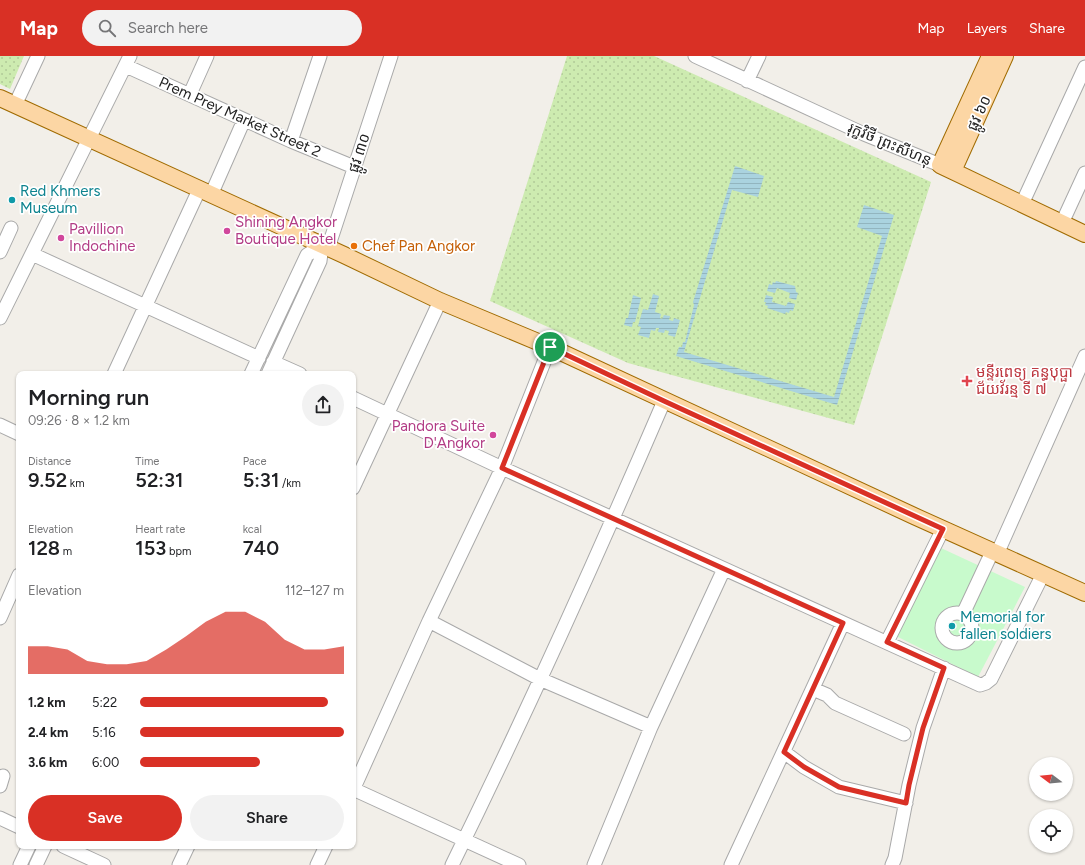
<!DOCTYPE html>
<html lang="en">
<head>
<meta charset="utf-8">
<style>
	body { margin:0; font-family:Figtree,"Noto Sans Khmer",sans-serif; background:#f2f2f2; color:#202124; height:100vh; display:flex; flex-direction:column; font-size:15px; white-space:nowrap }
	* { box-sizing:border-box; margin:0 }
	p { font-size:13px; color:#757577 }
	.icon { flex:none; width:22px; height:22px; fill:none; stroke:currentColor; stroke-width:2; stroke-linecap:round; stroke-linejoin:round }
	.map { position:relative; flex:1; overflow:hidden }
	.side { position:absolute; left:16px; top:315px; width:340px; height:478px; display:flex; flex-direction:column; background:#fff; border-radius:8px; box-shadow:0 1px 3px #0004 }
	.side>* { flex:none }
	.needle { width:26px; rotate:286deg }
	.tools { position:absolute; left:1029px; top:701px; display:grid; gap:8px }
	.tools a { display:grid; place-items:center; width:44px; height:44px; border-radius:50%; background:#fff; box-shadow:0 1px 3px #0004; font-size:20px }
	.pin { position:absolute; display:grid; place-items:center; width:34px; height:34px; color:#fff; margin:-17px; border:2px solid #fff; border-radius:50%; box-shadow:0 1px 4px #0007 }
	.round { display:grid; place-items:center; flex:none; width:42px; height:42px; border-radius:21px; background:#f2f2f2 }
	.head { display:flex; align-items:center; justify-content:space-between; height:68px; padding:0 12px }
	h1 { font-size:22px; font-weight:600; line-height:30px }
	.stats { display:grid; grid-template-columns:repeat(3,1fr); gap:6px; height:68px; padding:4px 12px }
	.stats div { display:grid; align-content:center }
	.stats b { font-size:20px; font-weight:600 }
	.stats small { font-size:11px; font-weight:400 }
	.stats p { font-size:11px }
	.chart { height:112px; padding:8px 12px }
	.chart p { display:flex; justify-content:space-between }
	.chart svg { width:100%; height:72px; margin-top:4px; fill:#d93025; opacity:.7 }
	.button { display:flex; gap:8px; margin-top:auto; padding:8px 12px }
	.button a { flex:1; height:46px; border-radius:24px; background:#d93025; color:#fff; font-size:16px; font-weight:600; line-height:46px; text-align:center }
	.button a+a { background:#f2f2f2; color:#202124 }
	ul { padding:0 12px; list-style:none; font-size:13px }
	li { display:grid; grid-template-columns:64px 48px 1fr; align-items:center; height:30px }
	li i { height:10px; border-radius:5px; background:#d93025 }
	header { display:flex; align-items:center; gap:24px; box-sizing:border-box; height:56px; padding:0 20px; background:#d93025; color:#fff }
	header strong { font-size:19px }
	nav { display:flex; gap:22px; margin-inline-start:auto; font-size:14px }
	.search { width:280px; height:36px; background:#f2f2f2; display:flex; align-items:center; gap:10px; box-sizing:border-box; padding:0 14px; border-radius:22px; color:#757577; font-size:15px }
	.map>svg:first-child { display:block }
	.grass { fill:url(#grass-dots) }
	.park { fill:#c8facc }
	.water { fill:url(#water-rules) }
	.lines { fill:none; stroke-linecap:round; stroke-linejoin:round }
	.minor-casing { stroke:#a9a9a9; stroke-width:15 }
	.major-casing { stroke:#a06b00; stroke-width:18 }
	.minor { stroke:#fff; stroke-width:13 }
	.major { stroke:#fcd6a4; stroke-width:16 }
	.route-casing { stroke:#fff; stroke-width:8 }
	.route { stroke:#d93025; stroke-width:5 }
	.culture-dot { fill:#0f9aa8; stroke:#fff; stroke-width:1.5 }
	.hotel-dot { fill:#d1479c; stroke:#fff; stroke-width:1.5 }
	.food-dot { fill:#e8710a; stroke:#fff; stroke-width:1.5 }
	.health-dot { fill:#e0444e; stroke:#fff; stroke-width:1.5 }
	.labels { text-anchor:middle; stroke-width:3.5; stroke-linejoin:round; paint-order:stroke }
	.street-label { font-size:15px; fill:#222; stroke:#fff }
	.culture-label { font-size:15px; fill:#0d838f; stroke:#fff; text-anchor:start }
	.hotel-label { font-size:15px; fill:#b23c85; stroke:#fff; text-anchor:start }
	.food-label { font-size:15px; fill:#c56008; stroke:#fff; text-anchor:start }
	.health-label { font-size:15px; fill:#be3a42; stroke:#fff; text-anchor:start }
</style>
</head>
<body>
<header>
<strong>Map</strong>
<div class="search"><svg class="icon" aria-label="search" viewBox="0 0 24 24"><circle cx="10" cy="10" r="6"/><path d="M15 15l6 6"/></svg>Search here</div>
<nav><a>Map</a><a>Layers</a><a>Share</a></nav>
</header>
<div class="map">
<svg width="1085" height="809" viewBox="0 0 1085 809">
	<defs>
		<pattern id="grass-dots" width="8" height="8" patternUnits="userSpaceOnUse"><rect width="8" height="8" fill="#cdebb0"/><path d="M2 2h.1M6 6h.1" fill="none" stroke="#b0c997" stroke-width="1.8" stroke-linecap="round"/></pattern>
		<pattern id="water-rules" width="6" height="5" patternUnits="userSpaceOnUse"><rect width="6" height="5" fill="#aad3df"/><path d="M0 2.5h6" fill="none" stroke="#92b5bf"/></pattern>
	</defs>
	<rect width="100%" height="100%" fill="#f2efe9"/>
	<path class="grass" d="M0,0h24l-14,33 -10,-5z
		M567,0h87l277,126 -77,243 -226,-62 -138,-62z"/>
	<path class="park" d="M941,492l84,39 -47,90 -82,-41z"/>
	<path class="water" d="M735,110l29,10 -6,21 -26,-7 -48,162 150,45 48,-161 -25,-9 7,-22 30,10 -57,190 -161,-49 3,-9h3l1,-5h2l9,-37 -1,-3z
		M776,225l19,5 1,6 2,1 -2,7 -7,-2 1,-5 -13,-5 -2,5 -8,-2 2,-7 3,1 1,-3 2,1z
		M653,238l6,2 -4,16 6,2 -1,4 2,1 2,-4 6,1 -1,4 4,1 1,-3 6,2 -5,17 -7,-2 1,-4 -4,-1 -1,3 -6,-1 1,-4h-3l-1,3 -4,-1 -2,8 -11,-3 3,-8 -3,-1 5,-17 5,1z
		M633,239l8,3 -6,24h-2l-1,5 -8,-2 2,-7h2z
		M766,239l7,2 -1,5 14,4 2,-4 7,2 -2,7 -3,-1 -1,3 -3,-1 -1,2 -18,-6 1,-2 -3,-1 1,-3h-2z"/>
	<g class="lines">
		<defs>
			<path id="minor" d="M695,0l169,78 76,31
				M126,10l165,75 63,26
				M747,25l12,-25
				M190,38l17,-38
				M15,49l23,-49
				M291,85l29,-85
				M211,139l33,-75
				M1022,148l63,-137
				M1062,167l23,-50
				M0,196l11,-24
				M32,198l227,104
				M0,262l130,-262
				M273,306l27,12
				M114,318l85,-184
				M251,318l56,-119 24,-16 60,-183
				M268,318l52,-113 2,-16
				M353,342l149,70 478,217 6,-2 5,-4 52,-105
				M0,369l19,9
				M353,432l87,-187
				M997,498l88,-198
				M942 572a15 15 0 1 1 30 0a15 15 0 1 1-30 0Z
				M963,558l29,-62
				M0,562l19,-43
				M429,565l111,58 111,48
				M887,586l56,-113
				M813,633l14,6 8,8 69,31
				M784,696l20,15 35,20 67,16
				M0,730l3,-10
				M353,733l166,76
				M353,734l76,-169 73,-153 48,-121
				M0,762l19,9
				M63,790l41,19
				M20,809l9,-19
				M36,809l9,-19
				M179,809l9,-19
				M317,809l9,-19
				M452,809c75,-153 145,-308 212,-464
				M594,809l57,-138 73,-158
				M731,809l112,-242
				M892,809l3,-7 14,-73 14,-57 21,-60"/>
			<path id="major" d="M990,0l-50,109 145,69
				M0,42l344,157 96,46 110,46 364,169 171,77
				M953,115l52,-115"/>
		</defs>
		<use href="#minor" class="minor-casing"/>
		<use href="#major" class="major-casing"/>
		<use href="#minor" class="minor"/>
		<use href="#major" class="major"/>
	</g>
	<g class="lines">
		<defs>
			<path id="route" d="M550,291l114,54 279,128 -56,113 57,26 -21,60 -14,57 -3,18 -67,-16 -35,-20 -20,-15 59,-129 -341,-155z"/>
		</defs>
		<use href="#route" class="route-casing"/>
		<use href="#route" class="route"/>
	</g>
	<g class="culture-dot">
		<circle cx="12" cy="144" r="4"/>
		<circle cx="952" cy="570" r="4"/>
	</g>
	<g class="hotel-dot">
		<circle cx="227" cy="175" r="4"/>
		<circle cx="61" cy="182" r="4"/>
		<circle cx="493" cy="379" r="4"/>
	</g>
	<circle class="food-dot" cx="354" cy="190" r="4"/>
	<path class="health-dot" d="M965 319h4v4h4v4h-4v4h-4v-4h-4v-4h4z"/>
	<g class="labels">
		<g class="street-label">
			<text transform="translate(979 57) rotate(-65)" y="5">ផ្លូវ ៦០</text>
			<text transform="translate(240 61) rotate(24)" y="5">Prem Prey Market Street 2</text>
			<text transform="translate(890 88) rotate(23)" y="5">រុក្ខវិថី ព្រះសីហនុ</text>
			<text transform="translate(359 97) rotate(-72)" y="5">ផ្លូវ ៣០</text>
		</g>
		<g class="culture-label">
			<text x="20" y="140">Red Khmers<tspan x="20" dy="17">Museum</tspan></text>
			<text x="960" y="566">Memorial for<tspan x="960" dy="17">fallen soldiers</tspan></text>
		</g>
		<g class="hotel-label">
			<text x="235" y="171">Shining Angkor<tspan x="235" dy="17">Boutique Hotel</tspan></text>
			<text x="69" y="178">Pavillion<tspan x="69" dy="17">Indochine</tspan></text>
			<text x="485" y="375" text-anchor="end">Pandora Suite<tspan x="485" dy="17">D'Angkor</tspan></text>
		</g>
		<g class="food-label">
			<text x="362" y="195">Chef Pan Angkor</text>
		</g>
		<g class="health-label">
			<text x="976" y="321">មន្ទីរពេទ្យ គន្ធបុប្ផា<tspan x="976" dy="17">ជ័យវ័រន្ម ទី ៧</tspan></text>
		</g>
	</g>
</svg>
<div class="tools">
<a><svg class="needle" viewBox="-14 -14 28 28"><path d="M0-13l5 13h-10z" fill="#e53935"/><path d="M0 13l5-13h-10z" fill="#757577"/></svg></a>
<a><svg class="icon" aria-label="locate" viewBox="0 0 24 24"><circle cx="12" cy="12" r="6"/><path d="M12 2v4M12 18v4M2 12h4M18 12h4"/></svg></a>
</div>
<div class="pin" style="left:550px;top:291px;background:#1e9e55"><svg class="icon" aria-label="arrive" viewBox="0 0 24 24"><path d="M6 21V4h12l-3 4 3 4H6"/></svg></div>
<section class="side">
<div class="head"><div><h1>Morning run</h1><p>09:26 · 8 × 1.2 km</p></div><a class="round"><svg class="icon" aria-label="share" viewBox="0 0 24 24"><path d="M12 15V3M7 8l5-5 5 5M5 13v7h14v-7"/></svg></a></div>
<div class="stats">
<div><p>Distance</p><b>9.52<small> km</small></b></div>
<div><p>Time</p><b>52:31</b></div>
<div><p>Pace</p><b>5:31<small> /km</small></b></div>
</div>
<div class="stats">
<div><p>Elevation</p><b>128<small> m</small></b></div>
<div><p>Heart rate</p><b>153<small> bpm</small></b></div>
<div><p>kcal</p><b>740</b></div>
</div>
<div class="chart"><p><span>Elevation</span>112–127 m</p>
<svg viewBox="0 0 160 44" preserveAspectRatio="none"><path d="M0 44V27L10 27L20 29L30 36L40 38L50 38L60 36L70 29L80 21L90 12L100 6L110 6L120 12L130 23L140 29L150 29L160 27V44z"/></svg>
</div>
<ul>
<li><b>1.2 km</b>5:22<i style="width:92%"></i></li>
<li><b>2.4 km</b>5:16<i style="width:100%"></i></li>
<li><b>3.6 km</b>6:00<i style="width:59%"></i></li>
</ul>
<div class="button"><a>Save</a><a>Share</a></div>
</section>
</div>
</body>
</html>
